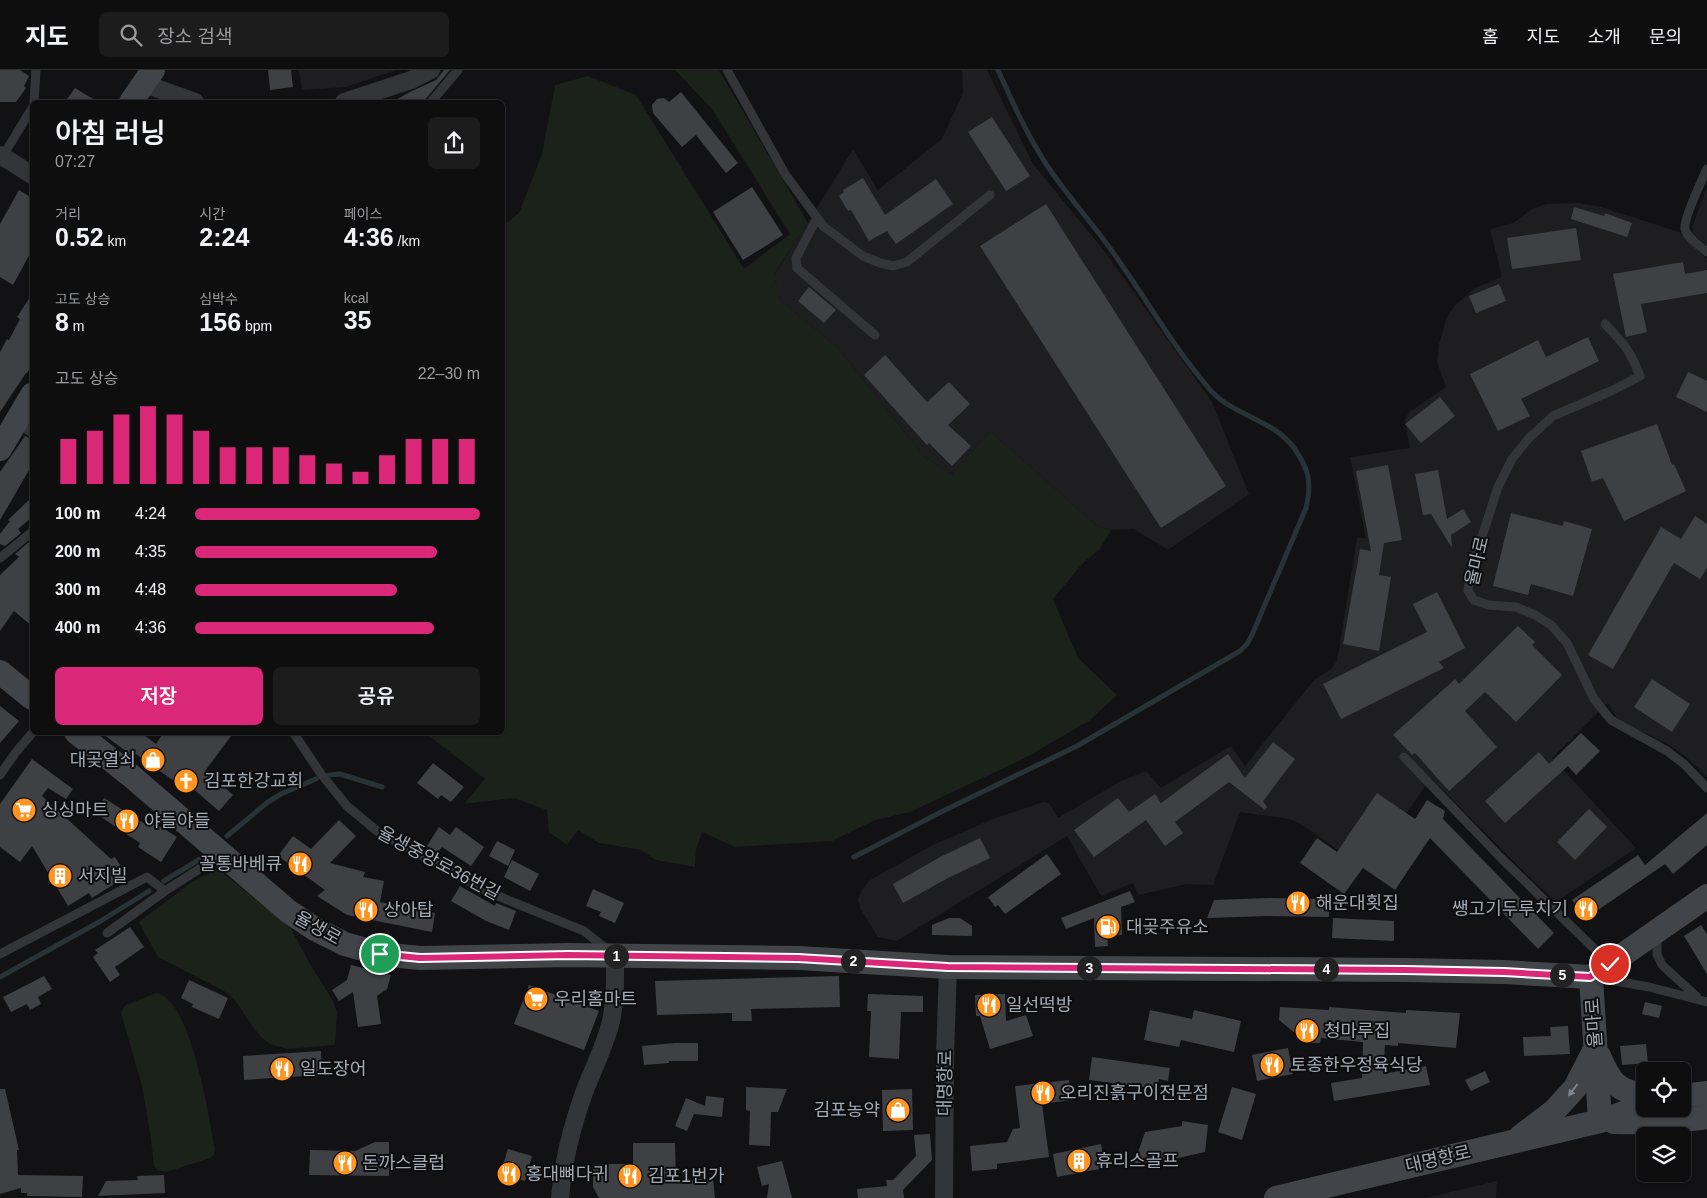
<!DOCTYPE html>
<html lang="ko">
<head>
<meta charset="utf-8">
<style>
	body { margin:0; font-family:Arial,"Noto Sans KR",sans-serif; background:#1c1c1d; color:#f1f3f6; height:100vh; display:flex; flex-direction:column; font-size:19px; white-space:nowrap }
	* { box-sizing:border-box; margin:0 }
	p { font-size:16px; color:#9b9c9e }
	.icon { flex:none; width:28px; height:28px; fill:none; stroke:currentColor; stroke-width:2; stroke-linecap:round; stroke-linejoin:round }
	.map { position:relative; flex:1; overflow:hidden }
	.sheet { position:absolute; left:30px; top:30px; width:475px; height:635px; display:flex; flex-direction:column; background:#0e0e0f; border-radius:8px; box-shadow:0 1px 4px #0004,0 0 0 1px #2e2e2f }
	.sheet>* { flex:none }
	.fabs { position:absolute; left:1636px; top:992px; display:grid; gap:10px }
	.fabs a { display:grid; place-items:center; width:55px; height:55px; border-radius:8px; background:#0e0e0f; box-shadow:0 1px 4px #0004,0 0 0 1px #2e2e2f; font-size:25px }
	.pin { position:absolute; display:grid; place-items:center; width:42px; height:42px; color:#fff; margin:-21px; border:2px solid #fff; border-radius:50%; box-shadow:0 1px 5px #0007 }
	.km { position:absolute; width:25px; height:25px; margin:-12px; border-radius:50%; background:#222; color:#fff; font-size:14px; line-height:25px; text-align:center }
	.round { display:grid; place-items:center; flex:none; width:52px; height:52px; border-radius:8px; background:#1c1c1d }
	.head { display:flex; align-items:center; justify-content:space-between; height:85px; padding:0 25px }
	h1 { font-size:28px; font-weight:600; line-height:38px }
	.figures { display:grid; grid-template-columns:repeat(3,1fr); gap:8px; height:85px; padding:5px 25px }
	.figures div { display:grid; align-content:center }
	.figures b { font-size:25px; font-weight:600 }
	.figures small { font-size:14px; font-weight:400 }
	.figures p { font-size:14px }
	.chart { height:140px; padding:10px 25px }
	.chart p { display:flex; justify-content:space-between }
	.chart svg { width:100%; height:90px; margin-top:5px; stroke:#db2777; stroke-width:6 }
	.primary-button { display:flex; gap:10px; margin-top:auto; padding:10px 25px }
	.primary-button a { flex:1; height:58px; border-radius:8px; background:#db2777; color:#fff; font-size:20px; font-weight:600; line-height:58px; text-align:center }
	.primary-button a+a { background:#1c1c1d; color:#f1f3f6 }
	ul { padding:0 25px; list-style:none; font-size:16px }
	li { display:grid; grid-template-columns:80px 60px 1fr; align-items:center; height:38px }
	li i { height:12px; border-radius:6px; background:#db2777 }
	header { display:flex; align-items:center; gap:30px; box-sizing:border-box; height:70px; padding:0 25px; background:#0e0e0f; border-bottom:1px solid #2e2e2f }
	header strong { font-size:24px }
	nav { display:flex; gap:28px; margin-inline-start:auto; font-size:18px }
	.search { width:350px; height:45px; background:#1c1c1d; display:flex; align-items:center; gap:12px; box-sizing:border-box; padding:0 18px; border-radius:8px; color:#9b9c9e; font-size:19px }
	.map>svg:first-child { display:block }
	.built { fill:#1e1e21 }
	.green { fill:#1a221a }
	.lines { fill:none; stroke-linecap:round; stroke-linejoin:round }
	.stream { stroke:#283338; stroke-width:5 }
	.building { fill:#3e4044 }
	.lane { stroke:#333539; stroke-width:9 }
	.street { stroke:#333539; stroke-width:18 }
	.secondary { stroke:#414449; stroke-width:24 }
	.oneway { fill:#80878f }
	.route-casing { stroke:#fff; stroke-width:10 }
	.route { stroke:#db2777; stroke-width:6 }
	.labels { text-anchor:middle; stroke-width:4; stroke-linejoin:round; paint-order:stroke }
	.street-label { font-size:18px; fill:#a2abb5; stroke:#0d0d0f }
	.poi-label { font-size:18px; fill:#a2abb5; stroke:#0d0d0f; text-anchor:start }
</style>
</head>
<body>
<header>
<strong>지도</strong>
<div class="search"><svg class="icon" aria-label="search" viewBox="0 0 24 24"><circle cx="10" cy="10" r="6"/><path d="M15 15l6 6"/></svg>장소 검색</div>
<nav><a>홈</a><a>지도</a><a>소개</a><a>문의</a></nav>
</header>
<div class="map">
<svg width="1707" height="1128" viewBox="0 0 1707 1128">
	<rect width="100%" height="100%" fill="#121214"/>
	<path class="built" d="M299,0h97l-50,17 -44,3z
		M962,0h25l46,94 72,88 107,150 37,92 -81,56 -34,-21 -23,1 -14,-4 -107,-95 -38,43 -28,-17 -86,-109 -59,-49 -5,-24 34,-52 45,-74 25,41 64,-51 21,-46z
		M1707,117v59l-14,-13 -1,-6z
		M1579,133l22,4 78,25 28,27v518l-23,-22 -18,-12 -44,-21 -7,-7 -7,-12 -56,55 84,90 -80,54 -31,-29 -94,-95 -65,92 -63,-45 -13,-6 -50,-7 -27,73 -26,-1 -49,11 -5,-12 -32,13 -34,-60 -170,105 -19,-4 -18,-29 -2,-9 4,-9 8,-10 61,-34 62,-27 50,-17 6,1 9,15 61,-36 27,-11 15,17 70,-42 14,20 69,-86 17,-11 6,-8 20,-123h9l-16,-81 60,-9 -5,-28 4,-8 37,-25 -9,-25 2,-18 8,-27 7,-11 21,-18 27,-11 -12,-48 23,-6 19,-14 15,-5z
		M1497,1111l-1,17h-70z"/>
	<path class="green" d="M675,0h44l89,153 -34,51 5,25 59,49 86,109 28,17 38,-43 107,95 14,4 -11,19 -17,14 -30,36 25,59 39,37 -28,26 -66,38 -113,53 -35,8 -43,21 -97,6 -33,-15 -6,17 -1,18 -39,-7 -15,-10 -42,-7 -21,-13 -11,15 -18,-13 -2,-22 -33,-12 -50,6 21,-25 -60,-46 77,-1 1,-506 16,-13 23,-59 13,-69 33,-9 48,19 108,174 46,-35 -78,-125z
		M218,799l72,58 20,37 23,37 4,11 -2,33 -48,4 -17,-5 -9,-7 -8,-10 -18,-27 -11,-9 -66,-34 -19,-35 53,-40z
		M156,923c35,4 53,126 59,156l-1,6 -6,4 -42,13 -9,-2 -3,-4 -3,-27 -9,-53 -21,-73 2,-5 3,-3z"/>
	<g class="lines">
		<path class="stream" d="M329,705l11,-1 42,13
			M227,766l41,-34 13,-8 35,-15
			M854,787l89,-46 134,-65 163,-95 7,-7 5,-9 54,-127c6,-26 3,-39 -12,-60 -19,-27 -58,-32 -81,-55 -7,-7 -13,-16 -19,-23 -27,-34 -48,-71 -73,-106 -22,-34 -50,-63 -73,-97 -20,-30 -35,-64 -50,-97
			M164,811l36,-22
			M0,907l99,-55 50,-31"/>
	</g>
	<path class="building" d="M0,0h20l9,6 -5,10 2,2 -10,14h-16z
		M268,0h23l2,17 -23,3z
		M444,0h6l-27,32h-31l18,-10 26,-12z
		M75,18l23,14h-33z
		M681,22l57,71 -12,10 -30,-38 -14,12 -29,-34 -1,-8 5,-6 7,-1 5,4z
		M992,47l38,59 -24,15 -38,-59z
		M863,108l22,37 51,-36 17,25 -57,40 -9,-13 -18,10 -18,-31 -3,1 -9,-15 5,-4 -1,-2z
		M752,117l31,48 -40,25 -30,-48z
		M19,120l13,8v52l-19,35 -13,-8v-53z
		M1046,134l180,282 -65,42 -181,-282z
		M1574,137l30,9 1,-3 27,10 -5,14 -56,-18z
		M1576,158l5,32 -69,9 -5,-31z
		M1683,192l2,12 22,-4v23l-66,11 6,28 -21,5 -13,-63z
		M1499,214l7,17 -30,12 -7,-17z
		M809,217l27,23 -12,13 -26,-22z
		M32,224v71l-5,8h-1l-26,39v-60l7,-13 2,1 11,-21 -3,-2z
		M1588,267l11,24 -78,38 9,17 -32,15 -28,-57 68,-34 8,17z
		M885,285l42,47 22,-20 21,22 -22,21 23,21 -19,20 -23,-23 -2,2 -63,-70z
		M1688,302l19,9v31l-31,-15z
		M1440,327l15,19 -34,27 -16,-19z
		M1657,354l15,41 2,-1 12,27 -62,30 -21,-43 -11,4 -11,-31z
		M25,366l7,3v26l-32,55v-48z
		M1388,395l14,75 -18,3 -5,32 12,2 -12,74 -36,-7 17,-95 11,2 -15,-80z
		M1438,400l9,49 16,-10 8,13 -20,13 1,13 -21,-34 -8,1 -8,-41z
		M32,427v20l-14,12 3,4 -16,13 -5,-2v-10l10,-13 -2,-1z
		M1511,443l52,13 1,-5 28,8 -19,67 -42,-12 -3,11 -35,-9z
		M1695,446l12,8v44l-7,11 -26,-16 -61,106 -25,-14 73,-128 20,12z
		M29,472l3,2v82l-18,-15 -14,20v-56l19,-18 -4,-3z
		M1437,522l28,56 -26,14 5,6 -103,51 -18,-35 104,-52 -14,-28z
		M1518,556l17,16 -3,3 30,30 -46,47 -31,-30 -20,19 32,36 -48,44 -34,-38 -3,2 -19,-20 62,-56 4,5z
		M1652,609l38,25 -18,28 -38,-25z
		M0,636l19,15 -19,22z
		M100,662h40l16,12 8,-12h70l-29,39 28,24 -14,16 -28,-24 -3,4 -52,-37 -2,3z
		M1581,663l19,18 -24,24 -8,-9 -63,57 -20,-22 54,-49 10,12z
		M1273,672l22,17 -32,42 4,6 -2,3 -36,-28 -54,40 8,11 -18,13 -19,-26 -52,37 -20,-27 44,-32 11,14 26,-18 6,9 67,-49 17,24z
		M32,689l41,30 -7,10 -18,-11 -6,8 69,63 4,-2 12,19 -35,22 -3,-5 -21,13 -36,-60 -12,16 -20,-15v-43z
		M433,693l31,24 -13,15 -10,-7 -3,4 -21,-16z
		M1377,723l38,26 12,-19 18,11 -2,8 111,114 -16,16 -108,-111 -35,52 -32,-22 -19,26 -44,-31 17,-25 20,14z
		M104,728l46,29 3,-5 24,15 -16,25 -23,-15 2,-4 -45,-30z
		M1589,739l18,18 -32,33 -18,-18z
		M1707,743v32l-34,29 -8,-10 -80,55 -13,-19 66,-45 7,10z
		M339,750l17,16 -26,27 35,9 -2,5 21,4 -4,21 55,11 -3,19 -85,-17 -30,-19 8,-6 -47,-34 15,-20 18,13z
		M439,757l11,8 6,-8 28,20 -13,19 -29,-19 -5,6 -10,-7z
		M980,768l10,20 -42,20 -45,25 -10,-19 47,-27z
		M497,771l18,9 -7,16 -19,-10z
		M1047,784l14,20 -56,40 -7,-9 -3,2 -7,-10z
		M512,790l27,14 -9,17 -26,-14z
		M460,816l35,20 1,-3 20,8 -7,19 -23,-9 -35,-20z
		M593,819l31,14 -9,20 -16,-7 2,-4 -15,-6z
		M1130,821l5,11 -14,5 1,28h-15l1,11 -13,1 -1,-29 -28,11 -5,-11z
		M1269,828l60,1v18l-61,-1 -61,2 7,-18z
		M949,848h11l12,8v10l-40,-1v-10z
		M1333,848l61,3v20l-62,-3z
		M1701,855l6,9v40l-23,-38z
		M130,857l14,20 -29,20 5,8 -10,7 -17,-25 5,-4 -3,-3z
		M351,895l40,10 -4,14 -10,7 4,28 -23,3 -5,-35 -14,9 -7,-11 15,-10z
		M44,906l8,13 -14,8 3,7 -11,6 -3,-6 -16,8 -8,-15z
		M839,906l1,31 -89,2 1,12h-20v-8l-75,2 -2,-34z
		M189,910l39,18 -9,21 -27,-12 1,-3 -12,-6z
		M529,915l70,26 -15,39 -70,-26z
		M868,924l55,2v16h-22l-2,47 -30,-2 2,-46h-4z
		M1005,924l1,27 20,-6 7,21 -43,13 -10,-33h-4l-1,-21z
		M1645,932l17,4 -3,12 -17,-4z
		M1280,937l49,3v-3l77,6v-3l54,3 -4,35 -58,-5v3l-13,-1 -2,29 43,-8 4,19 -96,16 -3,-18 31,-5 1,-36 -42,-4 -1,5h-13l-28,-23z
		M1150,940l42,9 2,-9 47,11 -7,31 -53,-12 -2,7 -35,-7z
		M1568,956l2,28 -46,2 -1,-19 28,-1 -1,-9z
		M675,973h23v18h-29v2l-25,2 -2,-19z
		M1646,974l2,19 -26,2 -2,-19z
		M1288,978l5,26 -36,7 -5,-26z
		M321,981l1,24 -78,5 -1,-24z
		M1092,987l78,11 -2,13 -9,-2 -2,10 -68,-9z
		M1485,1001l5,11 -19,9 -6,-11z
		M1069,1010l2,20 -29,4 7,53 -52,7v5l-25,2 -2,-25 37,-4 6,-13 7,-1 -5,-42z
		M746,1017l41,2 -9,23h-7l-1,34 -21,-1 1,-34 -4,-1z
		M1232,1017l24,7 -14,46 -24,-8z
		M0,1019h5l14,61h-2l1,25 65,1 -1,21 -55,-1v-3h-6v-5l-21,6z
		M912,1019l1,41 -30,1 -1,-41z
		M706,1026l18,2 -2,19 -28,-3 -7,17 -12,-5 11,-28 19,8z
		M1182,1051l26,4 -3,27 -31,7 -40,5 11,-32 37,-6z
		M930,1064l2,26 -29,30 1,8h-46l-1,-9 30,-3 -1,-6h7l23,-24 -2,-21z
		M375,1072h14v34l-80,-1 1,-25 45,1z
		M633,1073h42l1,38 37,-3 2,20h-116l-6,-11v-23h40z
		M1101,1074l4,24 -48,9 -4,-23z
		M508,1079l24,7 -7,25 -11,-3 -16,3z
		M782,1091l10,37h-25l2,-14 -7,2 -5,-19z
		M164,1105l1,18 -67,3 8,-15 32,-1 -1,-4z"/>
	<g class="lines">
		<path class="lane" d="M727,0l58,104 38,52 40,30 17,7 13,3 14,-4 83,-67
			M34,32l2,-32
			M431,32l27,-32
			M3,86l29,-48
			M1707,99c-5,11 -24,50 -22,60 2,9 15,17 22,23
			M817,148l-21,40 1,10 78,67
			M1605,254c19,20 25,26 35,52l-29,15 -58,25 -24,22 -17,21 -14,28 -28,87 -2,17 6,9 14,5 28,2 19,8 16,10 16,18 27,56 17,21 56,31 17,13 23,24
			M17,352l15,11
			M0,488l32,-26
			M293,662l28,42 26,32 30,25 111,61 96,39 25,20
			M1404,687l97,101 109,106
			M0,705l16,-23 17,-20
			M107,863l58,-42 56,-36
			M1657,865v19l5,11 35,32
			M0,884l147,-77 18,14
			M1598,908l51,9 58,15"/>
		<path class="street" d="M145,14l50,18
			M344,32l67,-22 20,-10
			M0,85l32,20
			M560,1128c3,-36 13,-75 25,-108 9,-22 19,-43 25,-65 6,-23 5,-46 5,-69
			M944,1128l1,-142 3,-89"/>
		<path class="secondary" d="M131,32l22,-32
			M0,379l32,-54
			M0,602l32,26
			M76,662l54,43 158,136 27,18 30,15 35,10 40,4 148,-3 231,3 149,9 457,3 99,2 87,5
			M1591,907l9,144
			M1591,907l116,-81
			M1599,986c11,26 17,35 46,39
			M1682,1026l25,-3
			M1614,1052c32,1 62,0 93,-5
			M1521,1066l33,-25 21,-23 20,-39
			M1276,1128l324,-77 45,-15"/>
	</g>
	<defs><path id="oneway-solid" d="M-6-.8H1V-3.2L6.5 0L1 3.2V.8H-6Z" transform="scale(1.25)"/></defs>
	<use class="oneway" href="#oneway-solid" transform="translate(1573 1020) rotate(127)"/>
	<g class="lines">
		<defs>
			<path id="route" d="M380,884l40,4 148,-3 230,3 150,9 457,3 99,2 86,5 20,-13"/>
		</defs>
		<use href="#route" class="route-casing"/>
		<use href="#route" class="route"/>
	</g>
	<defs>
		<symbol id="shop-disc" viewBox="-11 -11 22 22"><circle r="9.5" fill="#ff941f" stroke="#0d0d0f"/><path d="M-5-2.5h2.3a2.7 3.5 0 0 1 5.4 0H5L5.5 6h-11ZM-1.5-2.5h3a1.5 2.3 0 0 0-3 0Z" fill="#fff"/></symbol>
		<symbol id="church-disc" viewBox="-11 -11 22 22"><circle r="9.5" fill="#ff941f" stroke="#0d0d0f"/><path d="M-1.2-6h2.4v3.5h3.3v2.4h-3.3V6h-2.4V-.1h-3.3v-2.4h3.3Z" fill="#fff"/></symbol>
		<symbol id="supermarket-disc" viewBox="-11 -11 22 22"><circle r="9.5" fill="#ff941f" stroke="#0d0d0f"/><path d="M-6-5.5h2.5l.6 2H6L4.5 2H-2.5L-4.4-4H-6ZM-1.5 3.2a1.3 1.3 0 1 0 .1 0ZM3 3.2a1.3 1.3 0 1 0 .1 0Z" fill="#fff"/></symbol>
		<symbol id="restaurant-disc" viewBox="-11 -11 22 22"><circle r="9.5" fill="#ff941f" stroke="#0d0d0f"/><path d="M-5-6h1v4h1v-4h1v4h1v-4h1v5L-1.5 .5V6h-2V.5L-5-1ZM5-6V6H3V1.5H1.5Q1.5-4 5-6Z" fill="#fff"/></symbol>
		<symbol id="building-disc" viewBox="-11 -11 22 22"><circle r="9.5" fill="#ff941f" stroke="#0d0d0f"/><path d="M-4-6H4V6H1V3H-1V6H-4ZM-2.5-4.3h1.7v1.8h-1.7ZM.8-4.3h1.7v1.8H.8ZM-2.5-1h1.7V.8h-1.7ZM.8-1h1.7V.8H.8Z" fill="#fff"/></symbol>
		<symbol id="fuel-disc" viewBox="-11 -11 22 22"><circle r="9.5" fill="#ff941f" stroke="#0d0d0f"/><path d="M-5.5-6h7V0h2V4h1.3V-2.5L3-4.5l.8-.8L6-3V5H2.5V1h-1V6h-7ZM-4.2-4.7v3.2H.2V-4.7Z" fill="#fff"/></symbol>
	</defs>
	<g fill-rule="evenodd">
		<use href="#shop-disc" x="139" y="676" width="28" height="28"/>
		<use href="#church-disc" x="172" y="697" width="28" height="28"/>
		<use href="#supermarket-disc" x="10" y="726" width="28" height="28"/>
		<use href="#restaurant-disc" x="113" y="737" width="28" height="28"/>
		<use href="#restaurant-disc" x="286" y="780" width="28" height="28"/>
		<use href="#building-disc" x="46" y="792" width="28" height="28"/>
		<use href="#restaurant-disc" x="1284" y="819" width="28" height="28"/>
		<use href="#restaurant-disc" x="1572" y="825" width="28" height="28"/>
		<use href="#restaurant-disc" x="352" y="826" width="28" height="28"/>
		<use href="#fuel-disc" x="1094" y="843" width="28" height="28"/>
		<use href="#supermarket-disc" x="522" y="915" width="28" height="28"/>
		<use href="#restaurant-disc" x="975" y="921" width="28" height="28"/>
		<use href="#restaurant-disc" x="1293" y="947" width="28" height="28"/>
		<use href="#restaurant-disc" x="1258" y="981" width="28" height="28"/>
		<use href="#restaurant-disc" x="268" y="985" width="28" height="28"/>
		<use href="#restaurant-disc" x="1029" y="1009" width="28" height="28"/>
		<use href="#shop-disc" x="884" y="1026" width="28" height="28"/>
		<use href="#building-disc" x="1065" y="1077" width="28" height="28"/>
		<use href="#restaurant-disc" x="331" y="1079" width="28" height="28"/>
		<use href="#restaurant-disc" x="495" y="1090" width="28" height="28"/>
		<use href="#restaurant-disc" x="616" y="1092" width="28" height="28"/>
	</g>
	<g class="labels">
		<g class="street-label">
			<text transform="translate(1477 491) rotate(-77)" y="6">율마로</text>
			<text transform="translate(439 793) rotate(28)" y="6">율생중앙로36번길</text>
			<text transform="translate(318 858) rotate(29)" y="6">율생로</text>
			<text transform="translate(1594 953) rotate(-94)" y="6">율마로</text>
			<text transform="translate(945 1013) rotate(-89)" y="6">대명항로</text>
			<text transform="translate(1438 1089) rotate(-13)" y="6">대명항로</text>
		</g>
		<g class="poi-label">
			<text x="136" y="696" text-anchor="end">대곶열쇠</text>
			<text x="204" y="717">김포한강교회</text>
			<text x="42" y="746">싱싱마트</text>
			<text x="144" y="757">야들야들</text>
			<text x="282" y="800" text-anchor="end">꼴통바베큐</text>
			<text x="78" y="812">서지빌</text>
			<text x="1316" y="839">해운대횟집</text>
			<text x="1568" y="845" text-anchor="end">쌩고기두루치기</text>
			<text x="384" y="846">상아탑</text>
			<text x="1126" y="863">대곶주유소</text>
			<text x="554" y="935">우리홈마트</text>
			<text x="1006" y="941">일선떡방</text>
			<text x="1324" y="967">청마루집</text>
			<text x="1290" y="1001">토종한우정육식당</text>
			<text x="300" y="1005">일도장어</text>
			<text x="1060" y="1029">오리진흙구이전문점</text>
			<text x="880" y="1046" text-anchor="end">김포농약</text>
			<text x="1096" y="1097">휴리스골프</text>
			<text x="362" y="1099">돈까스클럽</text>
			<text x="526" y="1110">홍대뼈다귀</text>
			<text x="648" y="1112">김포1번가</text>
		</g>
	</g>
</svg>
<div class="fabs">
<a><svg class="icon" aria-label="locate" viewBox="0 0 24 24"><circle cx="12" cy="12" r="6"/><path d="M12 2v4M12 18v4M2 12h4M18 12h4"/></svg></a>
<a><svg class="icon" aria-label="layers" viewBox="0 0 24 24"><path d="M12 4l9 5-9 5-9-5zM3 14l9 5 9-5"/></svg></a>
</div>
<div class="pin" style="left:380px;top:884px;background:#1e9e55"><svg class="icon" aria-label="arrive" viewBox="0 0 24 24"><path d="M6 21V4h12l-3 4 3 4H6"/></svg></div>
<div class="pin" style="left:1610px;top:894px;background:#d93025"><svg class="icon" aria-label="check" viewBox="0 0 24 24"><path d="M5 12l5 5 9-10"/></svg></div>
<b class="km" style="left:616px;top:886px">1</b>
<b class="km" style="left:853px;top:891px">2</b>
<b class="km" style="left:1089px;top:898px">3</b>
<b class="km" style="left:1326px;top:899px">4</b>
<b class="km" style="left:1562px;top:905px">5</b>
<section class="sheet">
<div class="head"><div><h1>아침 러닝</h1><p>07:27</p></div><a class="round"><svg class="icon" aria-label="share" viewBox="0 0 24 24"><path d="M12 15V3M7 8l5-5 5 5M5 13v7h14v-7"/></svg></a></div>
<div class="figures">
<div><p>거리</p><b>0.52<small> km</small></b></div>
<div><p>시간</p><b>2:24</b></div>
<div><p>페이스</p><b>4:36<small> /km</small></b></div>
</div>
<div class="figures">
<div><p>고도 상승</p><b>8<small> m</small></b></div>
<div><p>심박수</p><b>156<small> bpm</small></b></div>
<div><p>kcal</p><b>35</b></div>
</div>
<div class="chart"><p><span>고도 상승</span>22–30 m</p>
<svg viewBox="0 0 160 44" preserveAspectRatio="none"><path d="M5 44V22M15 44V18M25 44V10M35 44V6M45 44V10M55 44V18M65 44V26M75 44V26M85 44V26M95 44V30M105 44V34M115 44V38M125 44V30M135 44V22M145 44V22M155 44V22"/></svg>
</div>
<ul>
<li><b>100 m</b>4:24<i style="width:100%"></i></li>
<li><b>200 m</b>4:35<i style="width:85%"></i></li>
<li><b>300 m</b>4:48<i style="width:71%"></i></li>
<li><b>400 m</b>4:36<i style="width:84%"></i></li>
</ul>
<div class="primary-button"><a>저장</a><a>공유</a></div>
</section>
</div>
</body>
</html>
